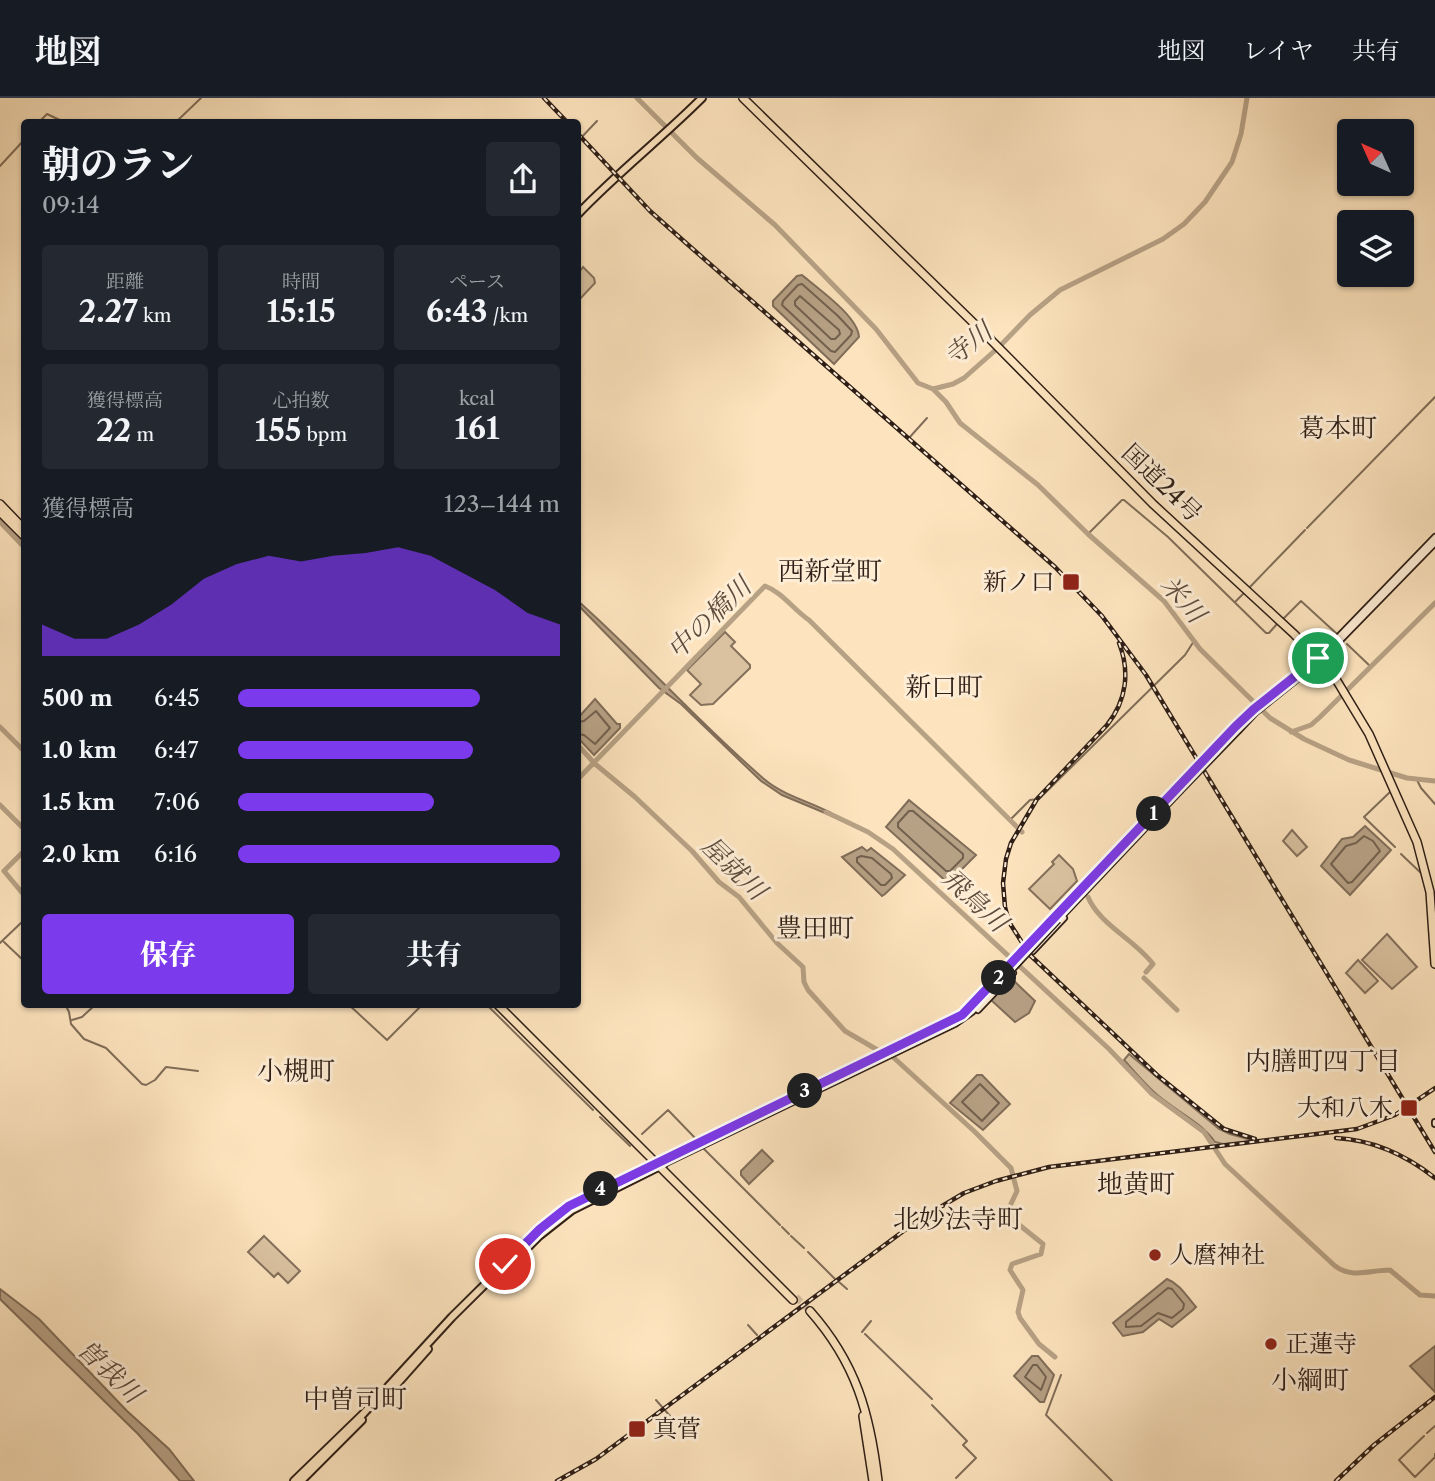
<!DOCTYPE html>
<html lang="ja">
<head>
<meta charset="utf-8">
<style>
	body { margin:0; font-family:"Libre Caslon Text","Noto Serif JP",serif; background:#242831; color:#f1f3f6; height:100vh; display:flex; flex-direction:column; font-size:26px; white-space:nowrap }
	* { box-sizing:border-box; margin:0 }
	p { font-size:23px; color:#9ea1a6 }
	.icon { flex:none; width:38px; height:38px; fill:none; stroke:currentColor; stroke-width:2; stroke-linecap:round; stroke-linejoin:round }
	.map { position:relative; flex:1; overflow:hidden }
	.details { position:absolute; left:21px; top:21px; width:560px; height:889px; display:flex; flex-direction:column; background:#171b24; border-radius:7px; box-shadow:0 2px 5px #0004 }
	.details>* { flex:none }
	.needle { width:46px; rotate:315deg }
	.fabs { position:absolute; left:1337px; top:21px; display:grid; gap:14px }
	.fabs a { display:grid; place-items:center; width:77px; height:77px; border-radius:7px; background:#171b24; box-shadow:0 2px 5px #0004; font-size:35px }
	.pin { position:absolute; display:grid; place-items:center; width:60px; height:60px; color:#fff; margin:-30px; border:4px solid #fff; border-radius:50%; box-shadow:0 2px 7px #0007 }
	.km { position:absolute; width:35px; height:35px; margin:-18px; border-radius:50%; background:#222; color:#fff; font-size:19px; line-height:35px; text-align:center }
	.round { display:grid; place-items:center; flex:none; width:74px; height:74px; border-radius:7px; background:#242831 }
	.summary { display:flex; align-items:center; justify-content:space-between; height:119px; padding:0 21px }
	h1 { font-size:38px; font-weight:800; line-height:52px }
	.figures { display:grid; grid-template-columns:repeat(3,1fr); gap:10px; height:119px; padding:7px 21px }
	.figures div { display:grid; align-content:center; border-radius:7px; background:#242831; text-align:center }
	.figures b { font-size:30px; font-weight:800 }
	.figures small { font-size:19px; font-weight:400 }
	.figures p { font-size:19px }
	.chart { height:196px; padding:14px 21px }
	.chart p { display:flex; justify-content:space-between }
	.chart svg { width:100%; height:126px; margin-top:7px; fill:#7c3aed; opacity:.7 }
	.primary-button { display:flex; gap:14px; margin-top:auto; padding:14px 21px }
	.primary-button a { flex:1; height:80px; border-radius:7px; background:#7c3aed; color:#fff; font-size:28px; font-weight:800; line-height:80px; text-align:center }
	.primary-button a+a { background:#242831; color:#f1f3f6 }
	ul { padding:0 21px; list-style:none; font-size:23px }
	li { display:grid; grid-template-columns:112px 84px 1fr; align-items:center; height:52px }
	li i { height:18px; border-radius:9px; background:#7c3aed }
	header { display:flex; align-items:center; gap:42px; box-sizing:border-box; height:98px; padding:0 35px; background:#171b24; border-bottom:2px solid #363941 }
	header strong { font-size:33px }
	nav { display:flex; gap:38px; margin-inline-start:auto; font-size:24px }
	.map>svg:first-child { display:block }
	.green { fill:#dac2a1; stroke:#84705c; stroke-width:2 }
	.water { fill:#b7a185; stroke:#806d59; stroke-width:2 }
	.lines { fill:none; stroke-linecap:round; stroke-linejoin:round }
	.shore { stroke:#72604e; stroke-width:2 }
	.stream { stroke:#806d59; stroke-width:2 }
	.river { stroke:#b7a185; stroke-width:5 }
	.highway-tunnel { stroke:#d4bc9c; stroke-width:7; stroke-dasharray:7 3.5; stroke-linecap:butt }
	.secondary-casing { stroke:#2e1e16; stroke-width:8 }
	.primary-casing { stroke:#2e1e16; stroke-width:10 }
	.highway-casing { stroke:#2e1e16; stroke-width:10 }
	.secondary { stroke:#feedd5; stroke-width:4.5 }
	.primary { stroke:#fde4be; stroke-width:6 }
	.highway { stroke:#fde4be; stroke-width:7 }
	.rail-casing { stroke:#2e1e16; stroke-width:4.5 }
	.rail { stroke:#feedd5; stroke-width:2; stroke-dasharray:5; stroke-linecap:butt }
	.secondary-bridge-casing { stroke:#2e1e16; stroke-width:8; stroke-linecap:butt }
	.secondary-bridge { stroke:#feedd5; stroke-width:4.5 }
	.route-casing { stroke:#fff; stroke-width:14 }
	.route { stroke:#7c3aed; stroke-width:9 }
	.poi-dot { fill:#8f2418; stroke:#feedd5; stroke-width:2.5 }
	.labels { text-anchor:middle; stroke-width:6; stroke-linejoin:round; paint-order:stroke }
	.street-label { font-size:24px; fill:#2e1e16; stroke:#feedd5 }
	.poi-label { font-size:24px; fill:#2e1e16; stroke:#feedd5; text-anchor:start }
	.water-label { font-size:26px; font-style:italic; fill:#5e4c3d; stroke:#feedd5 }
	.neighbourhood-label { font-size:26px; fill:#2e1e16; stroke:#feedd5 }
</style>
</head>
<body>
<header>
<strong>地図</strong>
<nav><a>地図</a><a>レイヤ</a><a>共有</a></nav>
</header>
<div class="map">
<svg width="1435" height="1383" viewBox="0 0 1435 1383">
	<rect width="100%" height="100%" fill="#fde4be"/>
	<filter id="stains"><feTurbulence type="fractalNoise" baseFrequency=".00286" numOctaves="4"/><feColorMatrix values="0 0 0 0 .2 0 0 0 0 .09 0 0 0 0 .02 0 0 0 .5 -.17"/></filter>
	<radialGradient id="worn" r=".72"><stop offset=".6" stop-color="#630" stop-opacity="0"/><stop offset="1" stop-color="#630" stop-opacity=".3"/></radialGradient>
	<path class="green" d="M583,169l11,11 1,5 -17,18v-32l2,2z
		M725,534l10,10 -4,4 19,19v3l-37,36 -12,1 -11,-10 11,-11 -14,-14z
		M1292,732l15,17 -10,9 -14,-15z
		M1059,757l14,14 4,12 -27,28 -21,-20 25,-25 -2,-2z
		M1387,836l30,33 -25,22 -30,-29z
		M1358,862l20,21 -13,12 -19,-20z
		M1129,956l90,75 11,5 25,7 -32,3 -8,-2c-16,-22 -40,-31 -60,-49 -11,-10 -21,-22 -31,-33z
		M264,1138l36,35 -12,12 -10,-10 -4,4 -26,-25z"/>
	<path class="water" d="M802,177c15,13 56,41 57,62l-25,27 -61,-58v-5l24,-25z
		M578,503c64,57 121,122 186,178 20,17 45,22 67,34l1,3 -50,-21 -21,-14 -80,-77 -22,-16 -81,-83z
		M595,601l22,25h3v4l-26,27 -16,-17v-20z
		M909,702l67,55 -28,28 -62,-56z
		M1365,728l26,24 -41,45 -29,-29 21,-27 11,-2z
		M862,749l5,4 4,-3 34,27 -20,19 -3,2 -40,-39z
		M1011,880l24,23 -6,12 -14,9 -24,-22z
		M977,977h5l28,29 -27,26 -33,-27z
		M762,1052l11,11 -24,23 -8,-9v-4z
		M1167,1181c13,5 20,18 29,28l-3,3 -21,17 -13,-8 -16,13 -20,4 -10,-13z
		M0,1191l39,30 88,92 42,38 25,32h-14l-42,-47 -138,-135z
		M1435,1248v46l-25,-26z
		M1032,1258h6l16,19 -10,27h-4l-26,-26z"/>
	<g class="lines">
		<path class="shore" d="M802,186l36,32 14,15 -1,4 -16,17 -4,-1 -49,-46 1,-4 15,-16z
			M800,198l39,34 1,4 -5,5h-4l-36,-34v-4z
			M578,624l6,-1 12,-10 14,17 -15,16 -11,-9 -6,-1
			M909,713h4l50,43v4l-13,13h-4l-48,-44v-4z
			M1364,738l9,5 7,10 -28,31 -4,1 -17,-19 15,-18 10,-3z
			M861,758l11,2 19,16 1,4 -7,7h-4l-24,-23v-4z
			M980,986l19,19 -17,18 -20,-19z
			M1168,1190l4,1 12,15 -1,5 -11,9 -14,-5 -17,13 -15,1v-5z
			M1033,1267h4l9,12 -5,13 -16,-13z"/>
		<path class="stream" d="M39,24l8,-8 17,8
			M176,24l25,-24
			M578,43l19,-20
			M0,68l24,-26
			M909,340l18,-20
			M1307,430l128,-131
			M1088,436l34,-34h2l44,37 98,96h3l8,-9
			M1249,490l56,-58
			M1236,503l8,-8
			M1283,521l18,-18 36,33
			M1347,546l24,23
			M1417,682l4,8 14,16
			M1390,694l-26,25 31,30
			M1010,722l20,-20 9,-1 146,-144 9,-14
			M1401,756l22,21
			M4,844l20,19
			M0,845l24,-23
			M65,906l4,8 2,12 13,15 22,9 36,36 4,1 9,-5 11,-13 32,4
			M348,906l39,36 36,-36
			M486,906l107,106
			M72,922l10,-3 14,-13
			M600,1019l30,29
			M642,1036l26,-24 29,30
			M704,1051l76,76
			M782,1129l7,7
			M791,1138l13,12
			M808,1154l27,27
			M839,1184l8,7
			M748,1227l9,10
			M862,1234l9,-11
			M865,1236l67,65
			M1061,1277l-15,40 66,66
			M656,1302l14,16
			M932,1307l35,36 -4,4 13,13 -20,20
			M1427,1335l8,-7
			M1424,1338l-25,24 16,17 20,-20v-3"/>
		<path class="river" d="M637,0l60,60 78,67 101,104 42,54 15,6 20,-5 11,-6 35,-31 31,-32 30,-25 103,-51 21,-15 21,-22 27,-40 9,-28 6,-36
			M933,291l13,13 14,21 78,62 50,49 76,67 36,48 70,69 34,21 45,21 58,18 28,3
			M0,424l24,25
			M0,629l24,24
			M1291,634l20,-7 9,-8 115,-114
			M578,647l16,18 41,34 57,54 27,31 20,15 38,46 26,24 1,15 4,8 37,41 36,21
			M578,681l187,-193c17,6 29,24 44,34l213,212
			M0,707l24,24
			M826,714l42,20 25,17 216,200 43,45 52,38 21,32 110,102c18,13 35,4 55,4l30,25 15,1
			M24,753l-20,20 20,24
			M1088,799c11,27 47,43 65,67l-7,8
			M1144,880l33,32
			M893,959l82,75 36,36 6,23 -8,17 3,11 31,25 -2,10 -29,10 -2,6 13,20 -5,22 2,6 19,26 16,13"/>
		<path class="highway-tunnel" d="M796,1199l14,14"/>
		<defs>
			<path id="secondary" d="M1235,629l17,-17 66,-52 117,-121
				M1239,632l16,-17 65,-52 115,-118
				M1060,816l117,-125
				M1059,821l121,-128
				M1029,845l31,-33
				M1033,853l31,-33
				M987,888l19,-20
				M978,912l35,-37
				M1435,1024v2
				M656,1064l297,-141 17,-12 21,-23
				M664,1066l291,-140 17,-12 22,-23"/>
			<path id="primary" d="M578,116c39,-41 84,-76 124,-116
				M502,1175l37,-37 33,-26 92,-46
				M389,1295l39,-44
				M294,1383l69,-67 89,-97 98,-97 37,-24 69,-33
				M301,1383l61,-61"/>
			<path id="highway" d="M743,0l248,242 162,164 141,130 40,42 35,58 48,108 13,50 5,72
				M0,406l24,25
				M0,414l24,24
				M497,906l296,296
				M810,1213c46,52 60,102 68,170
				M863,1318l10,65"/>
		</defs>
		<use href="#secondary" class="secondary-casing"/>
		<use href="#primary" class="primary-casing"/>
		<use href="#highway" class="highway-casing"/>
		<use href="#secondary" class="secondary"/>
		<use href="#primary" class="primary"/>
		<use href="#highway" class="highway"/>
		<defs>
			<path id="rail" d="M544,0l23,24
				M578,36l72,77 36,32 369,324 47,49 44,59 289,477
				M1119,545c11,28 8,57 -12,82l-70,74 -26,44 -5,16 -3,24 2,24 4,15 21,33 127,120 67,54 31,10
				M1336,1040c37,2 70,17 99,40
				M557,1383l39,-22 321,-238 47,-28 32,-12 53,-14 308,-38 38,-14 40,-27
				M1336,1383l38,-36 61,-48"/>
		</defs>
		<use href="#rail" class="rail-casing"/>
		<use href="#rail" class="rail"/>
		<defs>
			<path id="secondary-bridge" d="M1177,691l58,-62
				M1180,693l59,-61
				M991,888l66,-69
				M994,891l64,-69"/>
		</defs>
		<use href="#secondary-bridge" class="secondary-bridge-casing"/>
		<use href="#secondary-bridge" class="secondary-bridge"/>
	</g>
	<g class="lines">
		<defs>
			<path id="route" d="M505,1166l35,-35 29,-23 393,-191 273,-288 19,-18 64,-51"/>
		</defs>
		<use href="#route" class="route-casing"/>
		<use href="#route" class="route"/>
	</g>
	<g class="poi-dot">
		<rect x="1062" y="475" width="18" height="18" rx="3.5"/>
		<rect x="1400" y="1001" width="18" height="18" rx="3.5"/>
		<circle cx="1155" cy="1157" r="7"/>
		<circle cx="1271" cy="1246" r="7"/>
		<rect x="628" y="1322" width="18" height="18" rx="3.5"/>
	</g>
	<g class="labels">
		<g class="street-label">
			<text transform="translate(1162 385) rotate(44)" y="8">国道24号</text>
		</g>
		<g class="poi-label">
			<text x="1055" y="492" text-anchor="end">新ノ口</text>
			<text x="1393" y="1018" text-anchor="end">大和八木</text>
			<text x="1169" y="1165">人麿神社</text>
			<text x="1285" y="1254">正蓮寺</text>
			<text x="653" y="1339">真菅</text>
		</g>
		<g class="water-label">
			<text transform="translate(968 246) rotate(-38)" y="9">寺川</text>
			<text transform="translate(1183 501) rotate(49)" y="9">米川</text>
			<text transform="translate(709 520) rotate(-44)" y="9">中の橋川</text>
			<text transform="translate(734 770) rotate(44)" y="9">屋就川</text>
			<text transform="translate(975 802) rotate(43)" y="9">飛鳥川</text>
			<text transform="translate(110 1273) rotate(44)" y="9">曽我川</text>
		</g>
		<g class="neighbourhood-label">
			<text x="1338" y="339">葛本町</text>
			<text x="830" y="482">西新堂町</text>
			<text x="944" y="598">新口町</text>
			<text x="815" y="839">豊田町</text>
			<text x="1323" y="972">内膳町四丁目</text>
			<text x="296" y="982">小槻町</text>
			<text x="1136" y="1095">地黄町</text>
			<text x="958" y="1130">北妙法寺町</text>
			<text x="1310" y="1291">小綱町</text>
			<text x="355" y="1310">中曽司町</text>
		</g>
	</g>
	<rect width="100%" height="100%" filter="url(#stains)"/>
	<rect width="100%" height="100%" fill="url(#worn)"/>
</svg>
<div class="fabs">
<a><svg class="needle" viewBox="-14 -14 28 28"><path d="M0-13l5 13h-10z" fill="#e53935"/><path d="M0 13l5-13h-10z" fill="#9ea1a6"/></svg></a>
<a><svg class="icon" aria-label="layers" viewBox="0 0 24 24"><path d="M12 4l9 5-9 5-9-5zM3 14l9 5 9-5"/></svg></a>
</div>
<div class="pin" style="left:1318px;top:560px;background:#1e9e55"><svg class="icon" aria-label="arrive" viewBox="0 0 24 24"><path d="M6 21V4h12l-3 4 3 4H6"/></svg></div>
<div class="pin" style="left:505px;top:1166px;background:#d93025"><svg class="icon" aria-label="check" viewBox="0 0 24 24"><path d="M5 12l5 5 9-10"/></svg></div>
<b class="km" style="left:1154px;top:716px">1</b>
<b class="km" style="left:999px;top:880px">2</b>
<b class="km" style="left:805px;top:993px">3</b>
<b class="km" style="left:601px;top:1091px">4</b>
<section class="details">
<div class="summary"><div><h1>朝のラン</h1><p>09:14</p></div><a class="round"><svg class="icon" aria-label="share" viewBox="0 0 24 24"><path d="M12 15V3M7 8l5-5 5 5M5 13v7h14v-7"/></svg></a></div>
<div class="figures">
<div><p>距離</p><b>2.27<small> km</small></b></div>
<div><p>時間</p><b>15:15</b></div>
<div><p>ペース</p><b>6:43<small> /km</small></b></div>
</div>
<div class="figures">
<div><p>獲得標高</p><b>22<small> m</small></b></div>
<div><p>心拍数</p><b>155<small> bpm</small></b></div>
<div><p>kcal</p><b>161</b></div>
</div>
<div class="chart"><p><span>獲得標高</span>123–144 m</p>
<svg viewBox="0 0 160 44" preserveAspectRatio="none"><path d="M0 44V33L10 38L20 38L30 33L40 26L50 17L60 12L70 9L80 11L90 9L100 8L110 6L120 9L130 15L140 21L150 29L160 33V44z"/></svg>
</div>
<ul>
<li><b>500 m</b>6:45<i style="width:75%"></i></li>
<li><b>1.0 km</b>6:47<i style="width:73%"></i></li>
<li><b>1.5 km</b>7:06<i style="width:61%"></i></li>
<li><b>2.0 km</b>6:16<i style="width:100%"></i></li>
</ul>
<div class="primary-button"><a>保存</a><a>共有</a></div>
</section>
</div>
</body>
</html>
